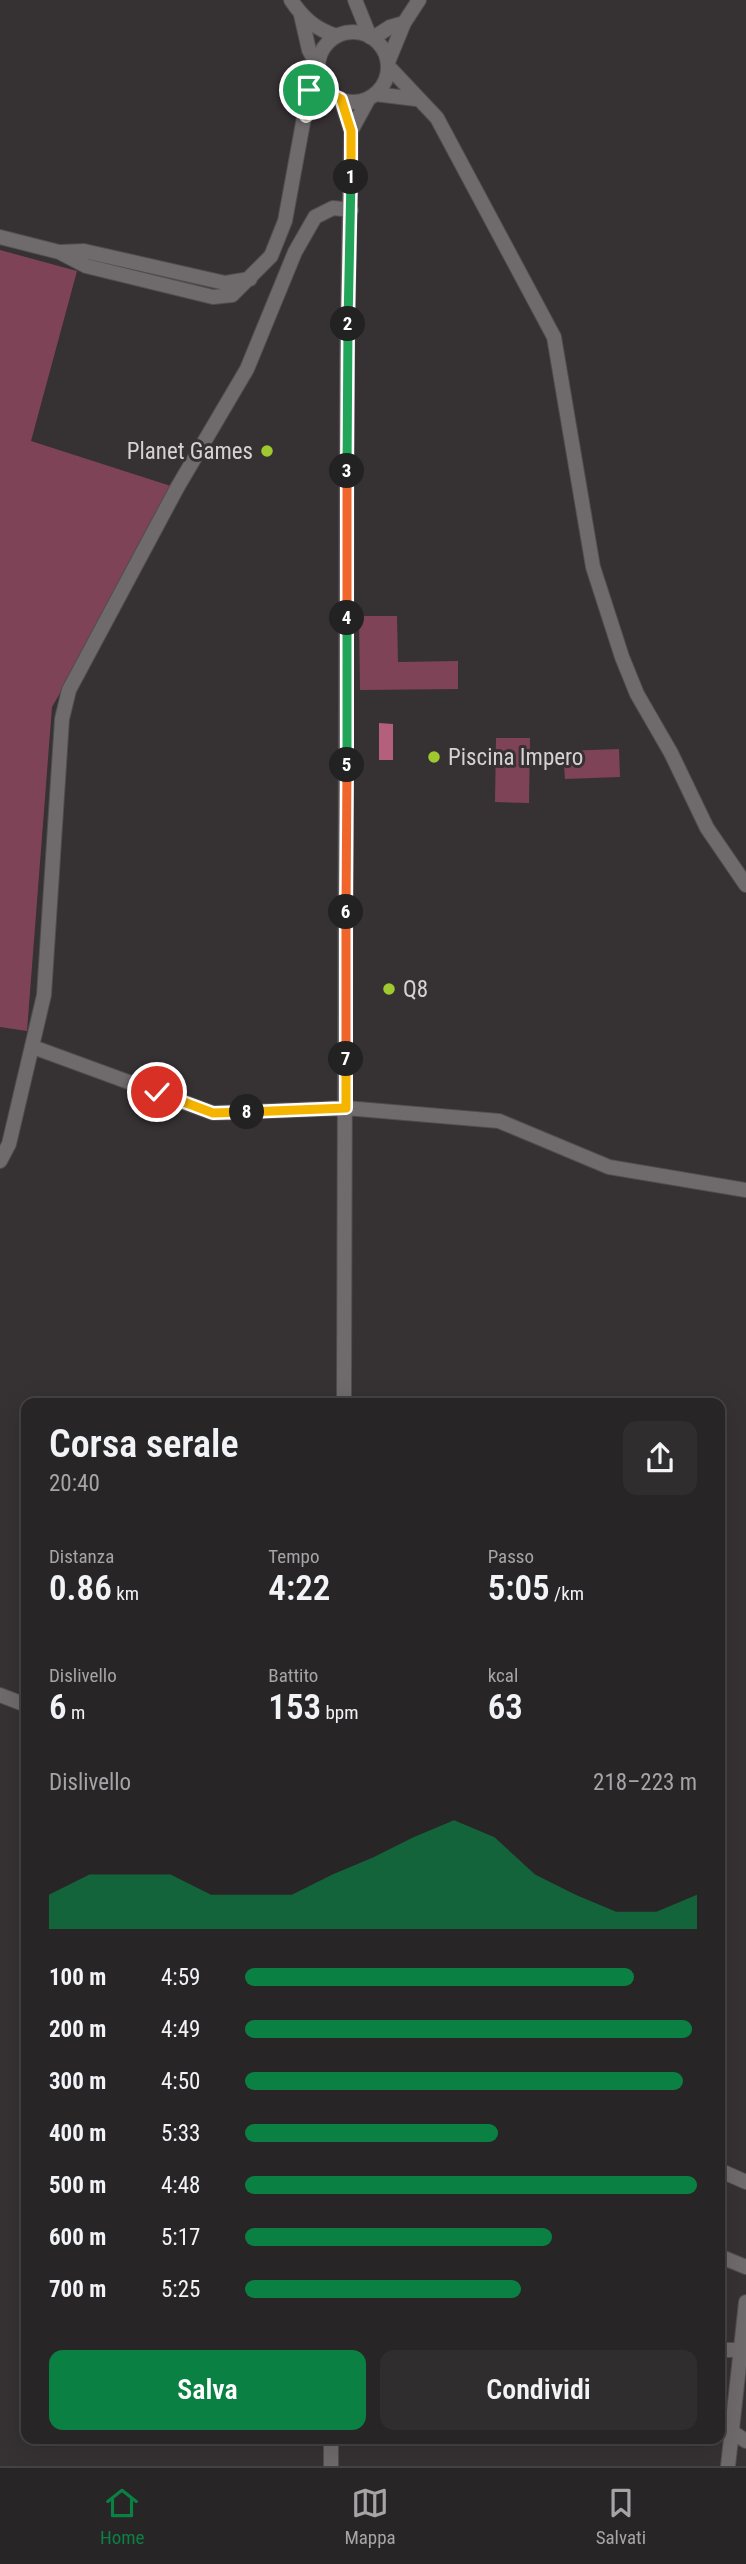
<!DOCTYPE html>
<html lang="it">
<head>
<meta charset="utf-8">
<style>
	body { margin:0; font-family:"Roboto Condensed",sans-serif; background:#302d2e; color:#f1f3f6; height:100vh; display:flex; flex-direction:column; font-size:26px; white-space:nowrap }
	* { box-sizing:border-box; margin:0 }
	p { font-size:23px; color:#a5a5a7 }
	.icon { flex:none; width:38px; height:38px; fill:none; stroke:currentColor; stroke-width:2; stroke-linecap:round; stroke-linejoin:round }
	.map { position:relative; flex:1; overflow:hidden }
	.panel { position:absolute; left:21px; top:1398px; width:704px; height:1046px; display:flex; flex-direction:column; background:#282526; border-radius:14px; box-shadow:0 7px 28px #0002,0 0 0 2px #444243 }
	.panel>* { flex:none }
	.pin { position:absolute; display:grid; place-items:center; width:60px; height:60px; color:#fff; margin:-30px; border:4px solid #fff; border-radius:50%; box-shadow:0 2px 7px #0007 }
	.km { position:absolute; width:35px; height:35px; margin:-18px; border-radius:50%; background:#222; color:#fff; font-size:19px; line-height:35px; text-align:center }
	.round { display:grid; place-items:center; flex:none; width:74px; height:74px; border-radius:14px; background:#302d2e }
	.head { display:flex; align-items:center; justify-content:space-between; height:119px; padding:0 28px }
	h1 { font-size:38px; font-weight:600; line-height:52px }
	.metrics { display:grid; grid-template-columns:repeat(3,1fr); gap:10px; height:119px; padding:7px 28px }
	.metrics div { display:grid; align-content:center }
	.metrics b { font-size:35px; font-weight:600 }
	.metrics small { font-size:19px; font-weight:400 }
	.metrics p { font-size:19px }
	.chart { height:196px; padding:14px 28px }
	.chart p { display:flex; justify-content:space-between }
	.chart svg { width:100%; height:126px; margin-top:7px; fill:#0b8043; opacity:.7 }
	.cta { display:flex; gap:14px; margin-top:auto; padding:14px 28px }
	.cta a { flex:1; height:80px; border-radius:14px; background:#0b8043; color:#fff; font-size:28px; font-weight:600; line-height:80px; text-align:center }
	.cta a+a { background:#302d2e; color:#f1f3f6 }
	ul { padding:0 28px; list-style:none; font-size:23px }
	li { display:grid; grid-template-columns:112px 84px 1fr; align-items:center; height:52px }
	li i { height:18px; border-radius:9px; background:#0b8043 }
	.tabs { display:flex; justify-content:space-around; align-items:center; height:98px; border-top:2px solid #444243; background:#282526; font-size:19px; color:#a5a5a7 }
	.tabs a { display:grid; justify-items:center; gap:4px }
	.tabs .active { color:#0b8043 }
	.map>svg:first-child { display:block }
	.green { fill:#7f4357 }
	.water { fill:#b4607c }
	.lines { fill:none; stroke-linecap:round; stroke-linejoin:round }
	.minor-casing { stroke:#514d4e; stroke-width:16 }
	.minor { stroke:#6f6a6b; stroke-width:14 }
	.split-1-casing { stroke:#fff; stroke-width:14 }
	.split-2-casing { stroke:#fff; stroke-width:14 }
	.split-3-casing { stroke:#fff; stroke-width:14 }
	.split-4-casing { stroke:#fff; stroke-width:14 }
	.split-5-casing { stroke:#fff; stroke-width:14 }
	.split-6-casing { stroke:#fff; stroke-width:14 }
	.split-7-casing { stroke:#fff; stroke-width:14 }
	.split-8-casing { stroke:#fff; stroke-width:14 }
	.split-9-casing { stroke:#fff; stroke-width:14 }
	.split-1 { stroke:#f5b400; stroke-width:9 }
	.split-2 { stroke:#22a559; stroke-width:9 }
	.split-3 { stroke:#22a559; stroke-width:9 }
	.split-4 { stroke:#f0652b; stroke-width:9 }
	.split-5 { stroke:#22a559; stroke-width:9 }
	.split-6 { stroke:#f0652b; stroke-width:9 }
	.split-7 { stroke:#f0652b; stroke-width:9 }
	.split-8 { stroke:#f5b400; stroke-width:9 }
	.split-9 { stroke:#f5b400; stroke-width:9 }
	.poi-dot { fill:#9eca2f; stroke:#363132; stroke-width:2.5 }
	.labels { text-anchor:middle; stroke-width:6; stroke-linejoin:round; paint-order:stroke }
	.poi-label { font-size:23px; fill:#d6d2d3; stroke:#363132; text-anchor:start }
</style>
</head>
<body>
<div class="map">
<svg width="746" height="2466" viewBox="0 0 746 2466">
	<rect width="100%" height="100%" fill="#363132"/>
	<path class="green" d="M0,250l77,21 -46,170 146,47 -125,219 -25,324 -27,-4z
		M359,616h38l1,46 60,-1v28l-98,1z
		M496,738h34l-1,65 -34,-1z
		M619,749l1,28 -55,2 -2,-28z"/>
	<path class="water" d="M379,723l14,1v36h-14z"/>
	<g class="lines">
		<defs>
			<path id="minor" d="M291,0c12,18 24,29 46,36
				M355,0l15,37
				M301,15l8,35 9,17
				M318 67a35 35 0 1 1 70 0a35 35 0 1 1-70 0Z
				M373,38l17,-11 14,-4
				M388,62l16,-39 15,-23
				M388,66l49,52 117,219 39,230 29,90 15,37 34,59 36,75 39,57
				M375,94l41,5
				M341,99l10,32 -4,231 -3,1042
				M306,116l27,-21
				M351,131l18,-33
				M0,237l59,15 27,14 127,31 19,-2 39,-39 14,-35 24,-131 10,-14
				M61,252l23,-1 141,32 25,-4
				M33,1047l180,66 133,-5 153,13 110,46 137,23
				M0,1161l9,-17 35,-149 18,-276 7,-29 108,-202 70,-119 48,-117 20,-35 18,-9 18,2
				M0,1695l26,10
				M719,2170l27,12
				M719,2256l27,11
				M719,2350h27
				M719,2423l27,18
				M331,2440v26
				M728,2466l18,-164"/>
		</defs>
		<use href="#minor" class="minor-casing"/>
		<use href="#minor" class="minor"/>
	</g>
	<g class="lines">
		<defs>
			<path id="split-1" d="M309,90l-3,26 27,-21 8,4 10,32v46"/>
			<path id="split-2" d="M348,324l3,-147"/>
			<path id="split-3" d="M347,471l1,-147"/>
			<path id="split-4" d="M347,471v147"/>
			<path id="split-5" d="M347,618v147"/>
			<path id="split-6" d="M346,912l1,-147"/>
			<path id="split-7" d="M346,912v147"/>
			<path id="split-8" d="M247,1112l99,-4v-49"/>
			<path id="split-9" d="M157,1092l56,21 34,-1"/>
		</defs>
		<use href="#split-1" class="split-1-casing"/>
		<use href="#split-2" class="split-2-casing"/>
		<use href="#split-3" class="split-3-casing"/>
		<use href="#split-4" class="split-4-casing"/>
		<use href="#split-5" class="split-5-casing"/>
		<use href="#split-6" class="split-6-casing"/>
		<use href="#split-7" class="split-7-casing"/>
		<use href="#split-8" class="split-8-casing"/>
		<use href="#split-9" class="split-9-casing"/>
		<use href="#split-1" class="split-1"/>
		<use href="#split-2" class="split-2"/>
		<use href="#split-3" class="split-3"/>
		<use href="#split-4" class="split-4"/>
		<use href="#split-5" class="split-5"/>
		<use href="#split-6" class="split-6"/>
		<use href="#split-7" class="split-7"/>
		<use href="#split-8" class="split-8"/>
		<use href="#split-9" class="split-9"/>
	</g>
	<g class="poi-dot">
		<circle cx="267" cy="451" r="7"/>
		<circle cx="434" cy="757" r="7"/>
		<circle cx="389" cy="989" r="7"/>
	</g>
	<g class="labels">
		<g class="poi-label">
			<text x="253" y="459" text-anchor="end">Planet Games</text>
			<text x="448" y="765">Piscina Impero</text>
			<text x="403" y="997">Q8</text>
		</g>
	</g>
</svg>
<div class="pin" style="left:309px;top:90px;background:#1e9e55"><svg class="icon" aria-label="arrive" viewBox="0 0 24 24"><path d="M6 21V4h12l-3 4 3 4H6"/></svg></div>
<div class="pin" style="left:157px;top:1092px;background:#d93025"><svg class="icon" aria-label="check" viewBox="0 0 24 24"><path d="M5 12l5 5 9-10"/></svg></div>
<b class="km" style="left:351px;top:177px">1</b>
<b class="km" style="left:348px;top:324px">2</b>
<b class="km" style="left:347px;top:471px">3</b>
<b class="km" style="left:347px;top:618px">4</b>
<b class="km" style="left:347px;top:765px">5</b>
<b class="km" style="left:346px;top:912px">6</b>
<b class="km" style="left:346px;top:1059px">7</b>
<b class="km" style="left:247px;top:1112px">8</b>
<section class="panel">
<div class="head"><div><h1>Corsa serale</h1><p>20:40</p></div><a class="round"><svg class="icon" aria-label="share" viewBox="0 0 24 24"><path d="M12 15V3M7 8l5-5 5 5M5 13v7h14v-7"/></svg></a></div>
<div class="metrics">
<div><p>Distanza</p><b>0.86<small> km</small></b></div>
<div><p>Tempo</p><b>4:22</b></div>
<div><p>Passo</p><b>5:05<small> /km</small></b></div>
</div>
<div class="metrics">
<div><p>Dislivello</p><b>6<small> m</small></b></div>
<div><p>Battito</p><b>153<small> bpm</small></b></div>
<div><p>kcal</p><b>63</b></div>
</div>
<div class="chart"><p><span>Dislivello</span>218–223 m</p>
<svg viewBox="0 0 160 44" preserveAspectRatio="none"><path d="M0 44V32L10 25L20 25L30 25L40 32L50 32L60 32L70 25L80 19L90 12L100 6L110 12L120 25L130 32L140 38L150 38L160 32V44z"/></svg>
</div>
<ul>
<li><b>100 m</b>4:59<i style="width:86%"></i></li>
<li><b>200 m</b>4:49<i style="width:99%"></i></li>
<li><b>300 m</b>4:50<i style="width:97%"></i></li>
<li><b>400 m</b>5:33<i style="width:56%"></i></li>
<li><b>500 m</b>4:48<i style="width:100%"></i></li>
<li><b>600 m</b>5:17<i style="width:68%"></i></li>
<li><b>700 m</b>5:25<i style="width:61%"></i></li>
</ul>
<div class="cta"><a>Salva</a><a>Condividi</a></div>
</section>
</div>
<nav class="tabs">
<a class="active"><svg class="icon" aria-label="home" viewBox="0 0 24 24"><path d="M3 11l9-7 9 7M6 9v11h12V9"/></svg>Home</a>
<a><svg class="icon" aria-label="map" viewBox="0 0 24 24"><path d="M3 6l6-2 6 2 6-2v14l-6 2-6-2-6 2zM9 4v14M15 6v14"/></svg>Mappa</a>
<a><svg class="icon" aria-label="saved" viewBox="0 0 24 24"><path d="M7 4h10v16l-5-4-5 4z"/></svg>Salvati</a>
</nav>
</body>
</html>
